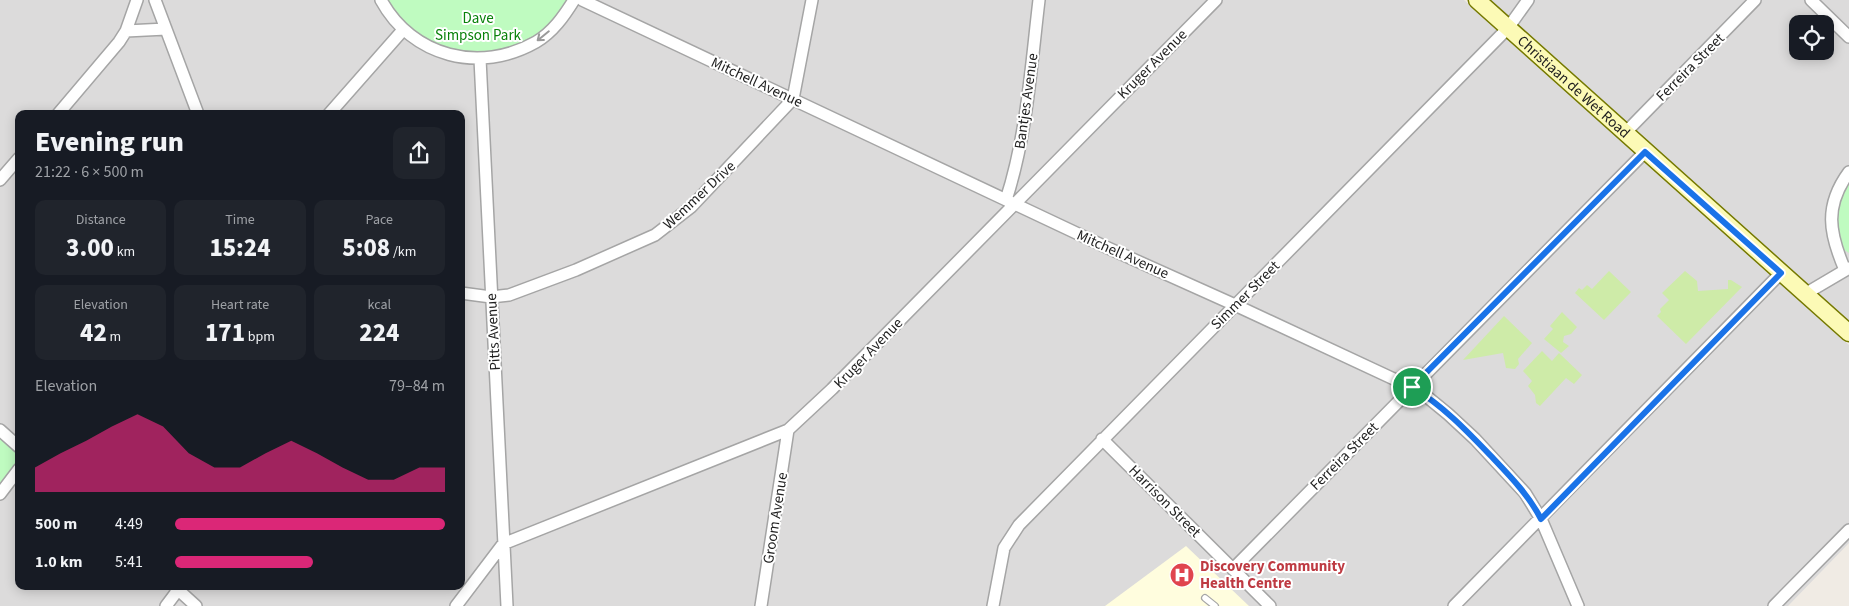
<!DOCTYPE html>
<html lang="en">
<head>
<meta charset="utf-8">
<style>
	body { margin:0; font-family:"Source Sans 3",sans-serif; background:#20242c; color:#f1f3f6; height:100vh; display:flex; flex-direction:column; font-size:19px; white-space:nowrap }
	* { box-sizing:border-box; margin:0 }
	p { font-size:16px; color:#9ea1a6 }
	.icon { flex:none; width:28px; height:28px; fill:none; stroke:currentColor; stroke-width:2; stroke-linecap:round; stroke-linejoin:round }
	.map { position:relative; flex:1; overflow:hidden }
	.side { position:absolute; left:15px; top:110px; width:450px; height:480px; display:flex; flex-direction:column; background:#171b24; border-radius:10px; box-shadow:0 2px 12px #0003 }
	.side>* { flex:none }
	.controls { position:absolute; left:1789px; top:15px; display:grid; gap:10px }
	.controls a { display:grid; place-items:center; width:45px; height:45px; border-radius:10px; background:#171b24; box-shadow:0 2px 12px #0003; font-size:25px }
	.pin { position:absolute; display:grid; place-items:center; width:42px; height:42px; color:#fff; margin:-21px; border:2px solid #fff; border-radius:50%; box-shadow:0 1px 5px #0007 }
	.round { display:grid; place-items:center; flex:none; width:52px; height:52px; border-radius:10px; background:#20242c }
	.headline { display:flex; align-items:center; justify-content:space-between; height:85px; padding:0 20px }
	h1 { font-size:28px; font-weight:800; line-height:38px }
	.figures { display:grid; grid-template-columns:repeat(3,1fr); gap:8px; height:85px; padding:5px 20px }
	.figures div { display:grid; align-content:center; border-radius:10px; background:#20242c; text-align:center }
	.figures b { font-size:25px; font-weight:800 }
	.figures small { font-size:14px; font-weight:400 }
	.figures p { font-size:14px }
	.chart { height:140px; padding:10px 20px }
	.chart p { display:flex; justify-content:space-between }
	.chart svg { width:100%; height:90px; margin-top:5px; fill:#db2777; opacity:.7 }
	ul { padding:0 20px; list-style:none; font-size:16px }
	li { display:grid; grid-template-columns:80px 60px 1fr; align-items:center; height:38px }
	li i { height:12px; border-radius:6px; background:#db2777 }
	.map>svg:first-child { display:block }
	.residential { fill:#dcdbdb; fill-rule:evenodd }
	.education { fill:#fffdde }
	.grass { fill:#ceeba8 }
	.park { fill:#bffbc0 }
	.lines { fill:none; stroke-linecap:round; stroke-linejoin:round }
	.service-casing { stroke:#a5a5a5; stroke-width:8 }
	.minor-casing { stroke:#a5a5a5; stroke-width:14 }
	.secondary-casing { stroke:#757901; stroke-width:19 }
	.service { stroke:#fff; stroke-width:5.5 }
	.minor { stroke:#fff; stroke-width:11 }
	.secondary { stroke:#fcfab6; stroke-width:16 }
	.oneway { stroke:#9a9a9a }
	.route-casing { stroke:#fff; stroke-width:10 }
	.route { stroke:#1a73e8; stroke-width:6 }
	.labels { text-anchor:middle; stroke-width:4; stroke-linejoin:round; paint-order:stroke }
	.park-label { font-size:15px; fill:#088109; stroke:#fff }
	.street-label { font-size:15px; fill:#1e1e1e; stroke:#fff }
	.health-label { font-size:15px; font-weight:bold; fill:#be3a42; stroke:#fff; text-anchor:start }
</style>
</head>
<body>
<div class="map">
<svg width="1849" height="606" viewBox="0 0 1849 606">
	<rect width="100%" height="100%" fill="#f0ebe4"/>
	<path class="residential" d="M0,0h1464l385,345v198l-61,63h-1788zM19,114h442v472h-442z
		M1487,0h362v324zM1798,24h27v27h-27z"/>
	<path class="education" d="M1186,546l63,60h-144z"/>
	<path class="grass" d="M1609,271l22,21 -27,28 -29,-27 4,-5 3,2 5,-5 5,4z
		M1685,271l12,10 1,10 30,-2v-9h3l11,7 -56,57 -29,-28 4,-4 -1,-3 9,-9 -7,-7z
		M1562,312l15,15 -6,7 -7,2 -1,6 6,4 -8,7 -17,-14 9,-10 -3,-3z
		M1504,316l28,27 -14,16 1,5 -4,5 -9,-1 -3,-15 -40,7z
		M1542,351l10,10 7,-8 23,22 -8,9 -8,-6 -26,28 -4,-3 -1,-8 -7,-9 4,-5 -9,-10z"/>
	<path class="park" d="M386,0h183c-27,45 -83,66 -133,45 -5,-2 -11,-6 -16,-10 -4,-2 -9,-5 -13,-8 -8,-7 -14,-18 -21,-27z
		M1849,180v73l-6,-4c-10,-32 -8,-39 6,-69z
		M0,437l19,16v8l-19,25z"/>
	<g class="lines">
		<defs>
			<path id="service" d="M1205,598l10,8"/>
			<path id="minor" d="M155,0l43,114
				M381,0c31,57 99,74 155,42 17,-10 28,-26 38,-42
				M582,0l526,248 127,57 176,82 15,9 22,18 27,25 50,54 16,26 37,87
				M1811,0l38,37
				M126,31l40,-2
				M480,59l27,547
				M58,114l61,-72 7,-11 11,-31
				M329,114l74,-84
				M1625,133l130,-133
				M0,180l19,-22
				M1006,200c21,-65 25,-133 33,-200
				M1845,270c-16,-37 -21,-64 4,-98
				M461,293l30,4 18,-2 67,-25 79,-35 36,-28 102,-108 19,-99
				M1805,294l44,-26
				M0,430l19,17
				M1102,439l168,167
				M0,494l19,-25
				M1233,569l412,-417
				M174,586l22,20
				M166,606l15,-20
				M456,606l47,-62 285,-114 44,-41 384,-389
				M761,606l27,-176
				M993,606l11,-58 15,-23 489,-497 20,-28
				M1454,606l327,-333
				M1774,606l75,-76"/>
			<g id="secondary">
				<path id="s1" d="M1477,0l372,333"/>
			</g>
		</defs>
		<use href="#service" class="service-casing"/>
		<use href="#minor" class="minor-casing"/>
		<use href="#secondary" class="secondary-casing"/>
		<use href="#service" class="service"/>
		<use href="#minor" class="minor"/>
		<use href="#secondary" class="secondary"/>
	</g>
	<defs><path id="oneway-shaft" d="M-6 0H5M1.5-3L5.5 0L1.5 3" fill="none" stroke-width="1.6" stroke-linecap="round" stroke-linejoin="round" transform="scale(1.25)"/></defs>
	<use class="oneway" href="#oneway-shaft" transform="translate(543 36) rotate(141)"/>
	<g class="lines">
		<defs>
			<path id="route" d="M1645,152l136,121 -240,246c-13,-25 -32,-44 -51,-64 -24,-25 -48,-50 -78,-68z"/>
		</defs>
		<use href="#route" class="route-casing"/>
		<use href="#route" class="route"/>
	</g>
	<defs>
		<symbol id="hospital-disc" viewBox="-11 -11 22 22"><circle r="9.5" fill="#e0444e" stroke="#fff"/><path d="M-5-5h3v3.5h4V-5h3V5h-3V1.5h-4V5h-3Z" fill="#fff"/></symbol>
	</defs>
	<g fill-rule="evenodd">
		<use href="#hospital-disc" x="1168" y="561" width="28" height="28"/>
	</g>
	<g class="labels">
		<g class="park-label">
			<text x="478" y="23">Dave<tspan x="478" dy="17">Simpson Park</tspan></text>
		</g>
		<g class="street-label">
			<text transform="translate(1152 64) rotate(-45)" y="5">Kruger Avenue</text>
			<text transform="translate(1690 67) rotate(-45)" y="5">Ferreira Street</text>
			<text transform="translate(757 82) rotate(25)" y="5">Mitchell Avenue</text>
			<text dy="5" stroke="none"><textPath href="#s1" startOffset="130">Christiaan de Wet Road</textPath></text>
			<text transform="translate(1026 101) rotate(-82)" y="5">Bantjes Avenue</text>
			<text transform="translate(699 195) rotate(-43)" y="5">Wemmer Drive</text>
			<text transform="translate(1123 254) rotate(24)" y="5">Mitchell Avenue</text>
			<text transform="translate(1245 295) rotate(-45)" y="5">Simmer Street</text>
			<text transform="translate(493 332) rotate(-93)" y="5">Pitts Avenue</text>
			<text transform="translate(868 353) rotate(-46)" y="5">Kruger Avenue</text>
			<text transform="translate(1344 456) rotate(-45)" y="5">Ferreira Street</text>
			<text transform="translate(1165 501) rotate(45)" y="5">Harrison Street</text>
			<text transform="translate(775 518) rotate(-81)" y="5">Groom Avenue</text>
		</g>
		<g class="health-label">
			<text x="1200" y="571">Discovery Community<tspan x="1200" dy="17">Health Centre</tspan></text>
		</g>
	</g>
</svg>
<div class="controls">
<a><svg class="icon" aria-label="locate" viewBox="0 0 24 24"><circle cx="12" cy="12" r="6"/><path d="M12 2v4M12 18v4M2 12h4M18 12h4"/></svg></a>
</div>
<div class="pin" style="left:1412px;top:387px;background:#1e9e55"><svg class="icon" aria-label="arrive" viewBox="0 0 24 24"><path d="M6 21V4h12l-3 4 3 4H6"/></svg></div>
<section class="side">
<div class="headline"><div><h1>Evening run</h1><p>21:22 · 6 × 500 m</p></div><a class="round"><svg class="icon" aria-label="share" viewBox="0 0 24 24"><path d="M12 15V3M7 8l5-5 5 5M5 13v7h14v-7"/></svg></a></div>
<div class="figures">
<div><p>Distance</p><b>3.00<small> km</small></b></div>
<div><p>Time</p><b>15:24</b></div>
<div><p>Pace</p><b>5:08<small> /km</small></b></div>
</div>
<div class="figures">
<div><p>Elevation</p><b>42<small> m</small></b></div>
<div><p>Heart rate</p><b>171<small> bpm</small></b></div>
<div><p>kcal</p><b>224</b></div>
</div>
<div class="chart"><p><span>Elevation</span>79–84 m</p>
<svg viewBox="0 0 160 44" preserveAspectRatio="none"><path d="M0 44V32L10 25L20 19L30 12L40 6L50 12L60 25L70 32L80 32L90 25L100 19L110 25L120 32L130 38L140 38L150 32L160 32V44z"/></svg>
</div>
<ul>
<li><b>500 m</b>4:49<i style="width:100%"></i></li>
<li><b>1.0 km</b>5:41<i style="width:51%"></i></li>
</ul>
</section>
</div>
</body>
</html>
